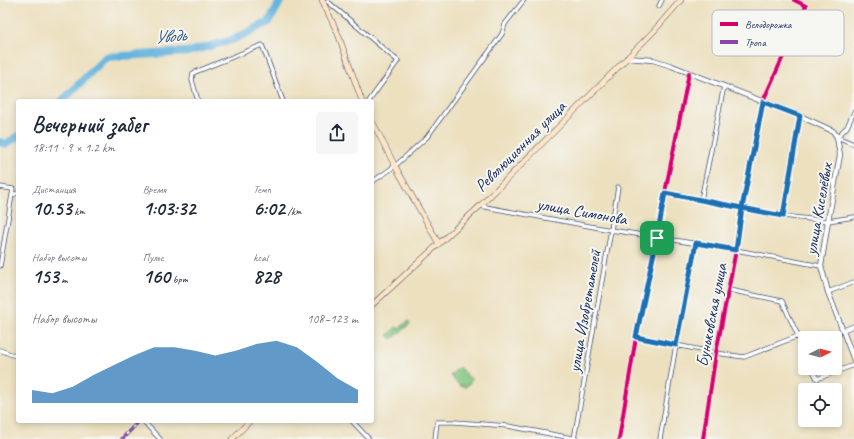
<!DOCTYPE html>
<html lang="ru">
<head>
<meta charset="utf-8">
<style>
	body { margin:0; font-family:Caveat,sans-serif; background:#f6f6f7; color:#1f2937; height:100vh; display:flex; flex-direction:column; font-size:15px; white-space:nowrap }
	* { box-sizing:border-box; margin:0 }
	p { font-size:13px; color:#747a83 }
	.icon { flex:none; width:22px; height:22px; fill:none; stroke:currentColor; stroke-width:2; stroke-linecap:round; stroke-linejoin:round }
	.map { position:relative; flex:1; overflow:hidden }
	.side { position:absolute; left:16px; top:99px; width:358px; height:324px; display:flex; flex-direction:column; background:#fff; border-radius:4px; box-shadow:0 2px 6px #0003 }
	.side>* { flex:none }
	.needle { width:26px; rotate:84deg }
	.buttons { position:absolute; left:798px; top:331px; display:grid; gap:8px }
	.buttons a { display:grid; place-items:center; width:44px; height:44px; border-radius:4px; background:#fff; box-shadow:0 2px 6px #0003; font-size:20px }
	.pin { position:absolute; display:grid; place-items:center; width:34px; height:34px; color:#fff; margin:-17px; border-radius:8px; box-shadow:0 2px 6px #0006 }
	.round { display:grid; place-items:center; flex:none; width:42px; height:42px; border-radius:4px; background:#f6f6f7 }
	.overview { display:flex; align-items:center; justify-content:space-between; height:68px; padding:0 16px }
	h1 { font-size:22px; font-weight:800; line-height:30px }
	.metrics { display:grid; grid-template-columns:repeat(3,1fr); gap:6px; height:68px; padding:4px 16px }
	.metrics div { display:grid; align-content:center }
	.metrics b { font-size:20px; font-weight:800 }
	.metrics small { font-size:11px; font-weight:400 }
	.metrics p { font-size:11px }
	.chart { height:112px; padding:8px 16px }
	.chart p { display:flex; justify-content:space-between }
	.chart svg { width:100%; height:72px; margin-top:4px; fill:#1f6fb2; opacity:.7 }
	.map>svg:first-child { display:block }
	.grass { fill:url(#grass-tufts); stroke:#4e7a6e }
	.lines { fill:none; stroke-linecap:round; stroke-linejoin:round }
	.river { stroke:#65b4df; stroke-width:8 }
	.pedestrian-casing { stroke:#3a4a6d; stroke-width:4 }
	.minor-casing { stroke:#3a4a6d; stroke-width:5 }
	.tertiary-casing { stroke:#3a4a6d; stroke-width:6 }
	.secondary-casing { stroke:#3a4a6d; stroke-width:6 }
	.pedestrian { stroke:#fff; stroke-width:2.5 }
	.minor { stroke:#fff; stroke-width:3.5 }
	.tertiary { stroke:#fff; stroke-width:4.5 }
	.secondary { stroke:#fee5c5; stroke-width:5 }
	.quiet { stroke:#8e44ad; stroke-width:3; stroke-dasharray:6 3; stroke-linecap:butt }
	.cycleway-casing { stroke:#f6f6f2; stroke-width:6 }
	.cycleway { stroke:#d6006c; stroke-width:4 }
	.route-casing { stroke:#fff; stroke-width:8 }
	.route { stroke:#1f6fb2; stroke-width:5 }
	.labels { text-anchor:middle; stroke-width:4; stroke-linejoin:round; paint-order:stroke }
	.street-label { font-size:17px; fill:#1b2f5e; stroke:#f6f6f2 }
	.water-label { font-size:18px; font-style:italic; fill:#315785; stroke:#f6f6f2 }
	.key { fill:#f6f6f2; stroke:#b4bac6; stroke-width:1 }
	.key-label { font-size:11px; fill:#1b2f5e }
</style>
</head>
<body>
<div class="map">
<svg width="854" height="439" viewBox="0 0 854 439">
	<defs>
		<pattern id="grass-tufts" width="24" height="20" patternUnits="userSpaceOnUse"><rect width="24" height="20" fill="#82c57f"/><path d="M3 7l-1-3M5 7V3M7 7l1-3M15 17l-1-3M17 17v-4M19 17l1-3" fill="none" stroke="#6aa06b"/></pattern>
	</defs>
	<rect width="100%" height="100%" fill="#f6f6f2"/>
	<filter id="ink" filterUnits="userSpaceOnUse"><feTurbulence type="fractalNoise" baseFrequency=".025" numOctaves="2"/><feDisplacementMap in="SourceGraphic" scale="8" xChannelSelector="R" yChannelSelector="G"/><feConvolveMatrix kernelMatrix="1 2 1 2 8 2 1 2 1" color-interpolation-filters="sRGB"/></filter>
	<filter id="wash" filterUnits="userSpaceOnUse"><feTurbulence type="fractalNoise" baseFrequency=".012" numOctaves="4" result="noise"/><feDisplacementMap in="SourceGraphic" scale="16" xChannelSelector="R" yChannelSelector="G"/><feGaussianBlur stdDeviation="0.9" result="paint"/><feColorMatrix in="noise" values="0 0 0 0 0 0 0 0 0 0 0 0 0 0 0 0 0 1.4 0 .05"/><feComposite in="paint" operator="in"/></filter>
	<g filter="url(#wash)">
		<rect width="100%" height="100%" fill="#ece0bf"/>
		<path class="grass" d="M408,321l2,3 -18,15 -4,-4 8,-8 3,2z
			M459,367l13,13 -6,7 -6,-1 -10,-10z"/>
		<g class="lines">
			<path class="river" d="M62,101l44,-44 82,-5 44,-12 37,-18 12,-22
				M0,142l6,2 12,-8"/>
		</g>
	</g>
	<g filter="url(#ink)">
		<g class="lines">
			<defs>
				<path id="pedestrian" d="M122,439l17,-18"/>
				<path id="minor" d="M327,1l71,60 -29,40
					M659,6l3,-6
					M198,101l-6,-21 1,-7 69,-28 21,56
					M854,112l-7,15 -10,10 17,7
					M372,182l23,-16 32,-29 75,-103 3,-10 19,-24
					M0,187l13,2 -13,77
					M665,193l118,23 45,5 26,-4
					M12,195l6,-2
					M701,200l23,-114
					M480,206l131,24 125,20 85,16
					M783,216l17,-100
					M729,290l53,11 23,50
					M828,292l26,-10
					M843,330l11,-4
					M636,337l80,16 28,4 54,-21
					M0,350l18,7
					M812,368l5,11 37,-14
					M143,421l17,18
					M352,421l17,18
					M435,439l2,-17h18l53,4 69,13
					M574,439l37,-209 7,-43
					M619,439l17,-102 53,-264
					M660,439l16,-94 20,-102
					M703,439l13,-86 20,-103 6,-42 21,-107 43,-95 -12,-6"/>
				<path id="tertiary" d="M627,58l26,2 19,6 128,50 33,15 4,6 3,18 -12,66 -7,45 7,26 26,68"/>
				<path id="secondary" d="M322,0l16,34 24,67
					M372,121l23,45 44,78
					M372,305l108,-99 173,-174 28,-32
					M232,439l18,-18"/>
			</defs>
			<use href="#pedestrian" class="pedestrian-casing"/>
			<use href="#minor" class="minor-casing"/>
			<use href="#tertiary" class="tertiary-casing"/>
			<use href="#secondary" class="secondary-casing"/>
			<use href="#pedestrian" class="pedestrian"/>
			<use href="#minor" class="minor"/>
			<use href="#tertiary" class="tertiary"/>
			<use href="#secondary" class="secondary"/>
			<path class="quiet" d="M122,439l17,-18"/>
			<defs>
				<path id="cycleway" d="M619,439l17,-102 53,-264
					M703,439l13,-86 20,-103 6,-42 21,-107 43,-95 -12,-6"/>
			</defs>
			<use href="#cycleway" class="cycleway-casing"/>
			<use href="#cycleway" class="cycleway"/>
		</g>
	</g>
	<g class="lines" filter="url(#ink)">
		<defs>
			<path id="route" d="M657,238l-21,99 40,8 20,-102 40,7 6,-42 41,8 17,-100 -37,-14 -21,106 -77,-15 -8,45"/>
		</defs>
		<use href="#route" class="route-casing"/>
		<use href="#route" class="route"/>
	</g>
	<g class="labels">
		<g class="street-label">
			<text transform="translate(520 146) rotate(-45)" y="6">Революционная улица</text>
			<text transform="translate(818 209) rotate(-80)" y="6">улица Киселёвых</text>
			<text transform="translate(582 211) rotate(10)" y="6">улица Симонова</text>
			<text transform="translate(584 311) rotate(-80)" y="6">улица Изобретателей</text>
			<text transform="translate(711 315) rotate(-79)" y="6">Буньковская улица</text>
		</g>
		<g class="water-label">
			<text transform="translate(170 36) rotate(-5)" y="6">Уводь</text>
		</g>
	</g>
	<rect x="712" y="10" width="132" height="46" rx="6" class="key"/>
	<rect x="720" y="22" width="18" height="4" fill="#d6006c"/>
	<rect x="720" y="40" width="18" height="4" fill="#8e44ad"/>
	<g class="key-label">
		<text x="745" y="28">Велодорожка</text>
		<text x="745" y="46">Тропа</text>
	</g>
</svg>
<div class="buttons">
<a><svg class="needle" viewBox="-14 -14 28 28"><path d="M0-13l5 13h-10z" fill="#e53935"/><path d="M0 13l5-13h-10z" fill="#747a83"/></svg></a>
<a><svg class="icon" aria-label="locate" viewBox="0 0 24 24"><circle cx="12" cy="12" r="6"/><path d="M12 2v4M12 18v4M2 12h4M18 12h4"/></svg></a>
</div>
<div class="pin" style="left:657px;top:238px;background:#1e9e55"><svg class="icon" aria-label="arrive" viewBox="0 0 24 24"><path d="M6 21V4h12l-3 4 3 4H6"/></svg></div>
<section class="side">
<div class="overview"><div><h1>Вечерний забег</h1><p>18:11 · 9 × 1.2 km</p></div><a class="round"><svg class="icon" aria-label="share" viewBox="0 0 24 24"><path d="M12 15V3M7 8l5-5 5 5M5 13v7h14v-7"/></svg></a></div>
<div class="metrics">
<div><p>Дистанция</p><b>10.53<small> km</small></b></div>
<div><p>Время</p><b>1:03:32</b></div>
<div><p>Темп</p><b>6:02<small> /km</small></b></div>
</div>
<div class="metrics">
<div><p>Набор высоты</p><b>153<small> m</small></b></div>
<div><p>Пульс</p><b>160<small> bpm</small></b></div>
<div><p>kcal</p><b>828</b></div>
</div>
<div class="chart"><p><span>Набор высоты</span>108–123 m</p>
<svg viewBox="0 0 160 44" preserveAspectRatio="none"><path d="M0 44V36L10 38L20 34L30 27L40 21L50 15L60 10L70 10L80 12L90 15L100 12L110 8L120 6L130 10L140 19L150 29L160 36V44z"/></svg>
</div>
</section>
</div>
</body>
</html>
